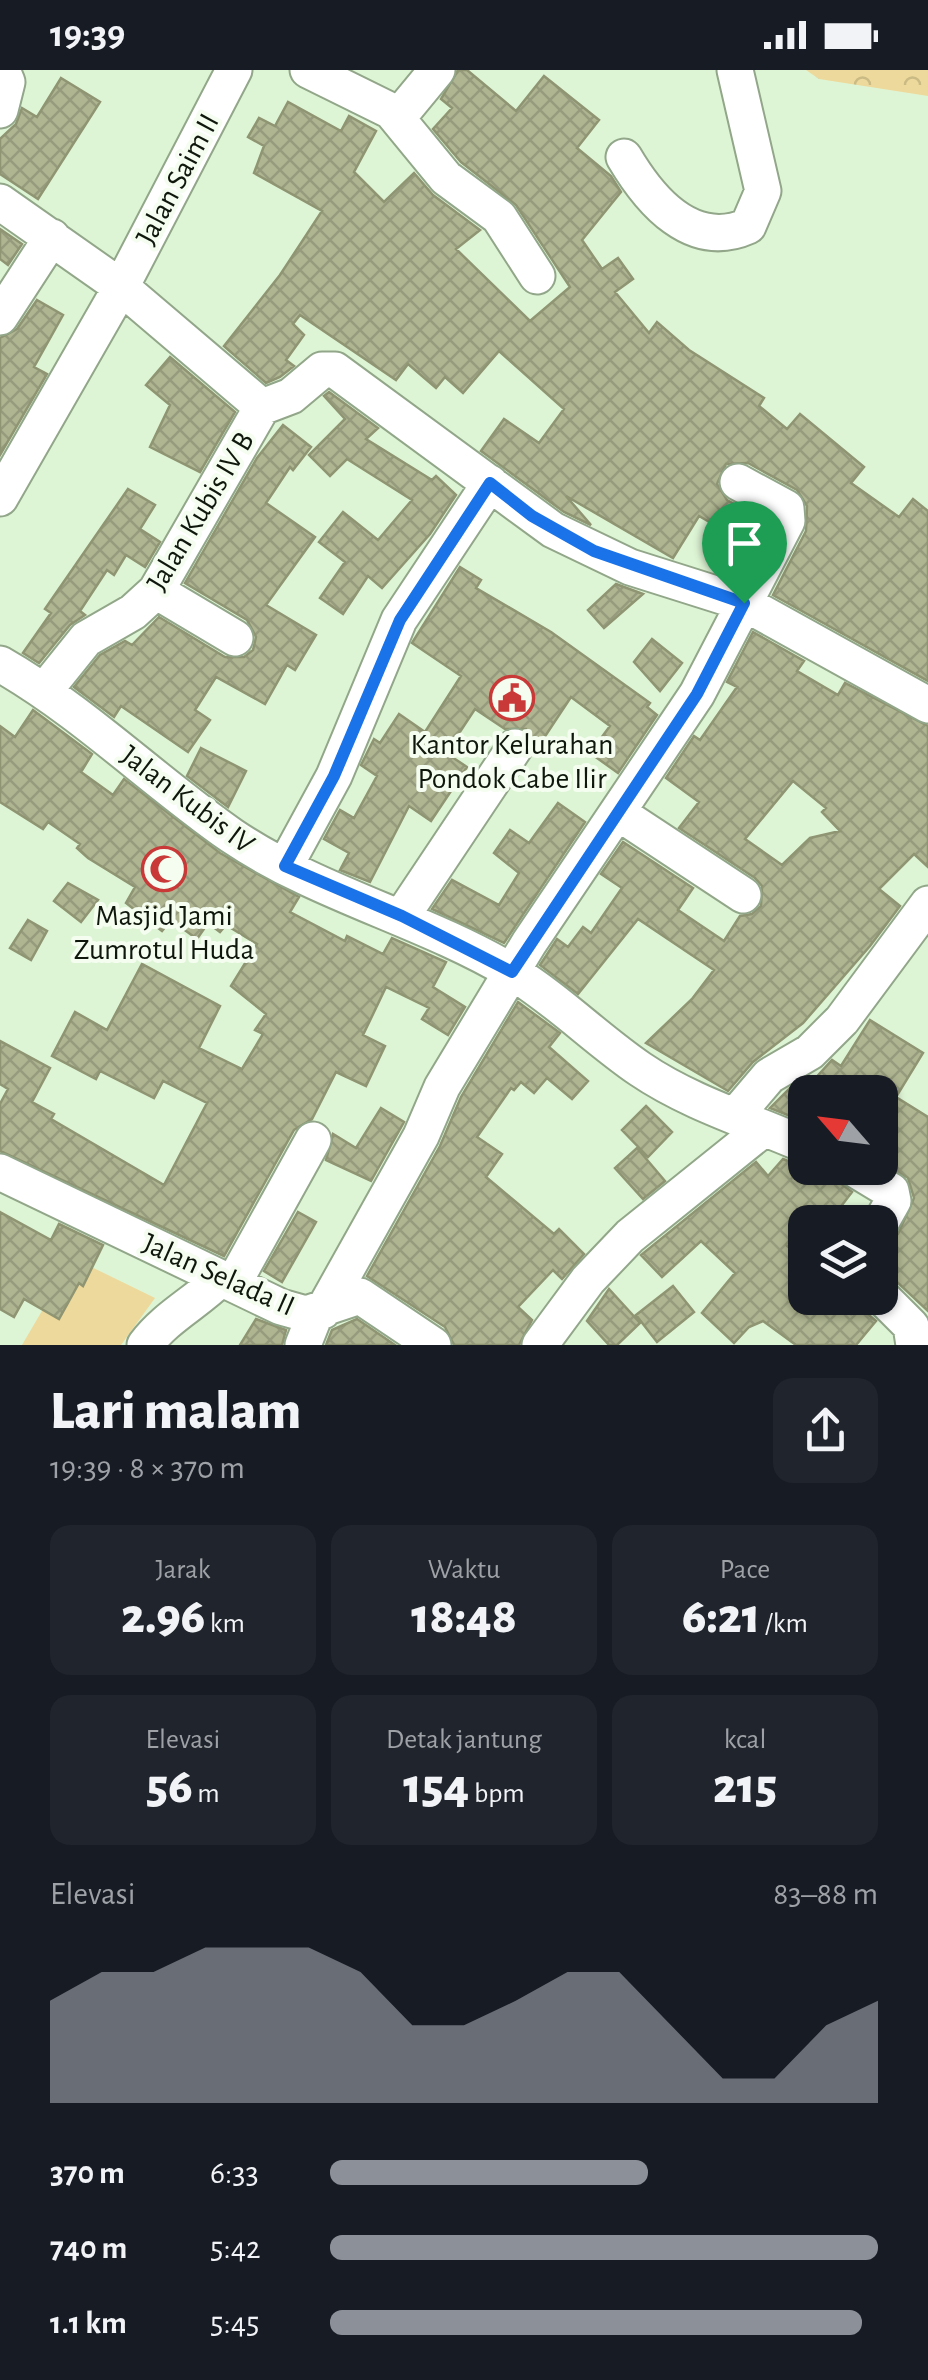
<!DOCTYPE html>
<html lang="id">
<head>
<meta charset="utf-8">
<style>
	body { margin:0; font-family:"Alegreya Sans",sans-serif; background:#20242c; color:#f1f3f6; height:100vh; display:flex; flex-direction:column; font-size:38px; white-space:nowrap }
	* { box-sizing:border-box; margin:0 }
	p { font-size:32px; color:#9ea1a6 }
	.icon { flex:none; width:55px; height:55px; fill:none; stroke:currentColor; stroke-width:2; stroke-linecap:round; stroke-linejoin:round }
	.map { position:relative; height:1275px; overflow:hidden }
	.side { display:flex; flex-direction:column; background:#171b24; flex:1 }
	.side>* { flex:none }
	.needle { width:65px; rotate:298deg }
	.tools { position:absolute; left:788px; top:1005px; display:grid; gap:20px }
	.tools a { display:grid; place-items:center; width:110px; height:110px; border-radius:20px; background:#171b24; box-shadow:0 2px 8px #0004; font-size:50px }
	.pin { position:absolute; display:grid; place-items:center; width:85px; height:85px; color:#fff; margin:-102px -42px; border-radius:50% 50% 50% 0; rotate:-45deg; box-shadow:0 0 10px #0007 }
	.pin .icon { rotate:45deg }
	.round { display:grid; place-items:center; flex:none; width:105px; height:105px; border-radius:20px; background:#20242c }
	.head { display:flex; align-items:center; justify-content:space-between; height:170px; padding:0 50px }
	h1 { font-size:55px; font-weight:800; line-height:75px }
	.metrics { display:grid; grid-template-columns:repeat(3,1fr); gap:15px; height:170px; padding:10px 50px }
	.metrics div { display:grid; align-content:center; border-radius:20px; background:#20242c; text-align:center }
	.metrics b { font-size:50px; font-weight:800 }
	.metrics small { font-size:28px; font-weight:400 }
	.metrics p { font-size:28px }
	.chart { height:280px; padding:20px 50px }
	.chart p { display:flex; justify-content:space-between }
	.chart svg { width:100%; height:180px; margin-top:10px; fill:#8c9099; opacity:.7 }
	ul { padding:0 50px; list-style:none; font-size:32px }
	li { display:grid; grid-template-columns:160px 120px 1fr; align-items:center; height:75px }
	li i { height:25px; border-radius:12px; background:#8c9099 }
	.status { display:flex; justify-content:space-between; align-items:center; height:70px; padding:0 50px; background:#171b24; direction:ltr }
	.status svg { height:28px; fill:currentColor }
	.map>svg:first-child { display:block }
	.green { fill:#edd99b }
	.forest { fill:url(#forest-crowns) }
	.building { fill:url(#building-cross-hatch); stroke:#8f9472; stroke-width:2.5; fill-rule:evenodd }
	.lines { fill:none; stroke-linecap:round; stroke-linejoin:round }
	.minor-casing { stroke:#92a789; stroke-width:39 }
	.minor { stroke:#fff; stroke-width:35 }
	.route-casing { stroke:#fff; stroke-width:20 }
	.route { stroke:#1a73e8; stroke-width:12 }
	.labels { text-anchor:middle; stroke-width:8; stroke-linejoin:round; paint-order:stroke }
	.street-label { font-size:30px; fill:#0f170c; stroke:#f4fdf0 }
	.poi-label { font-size:30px; fill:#0f170c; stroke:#f4fdf0 }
</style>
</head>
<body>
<div class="status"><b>19:39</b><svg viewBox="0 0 49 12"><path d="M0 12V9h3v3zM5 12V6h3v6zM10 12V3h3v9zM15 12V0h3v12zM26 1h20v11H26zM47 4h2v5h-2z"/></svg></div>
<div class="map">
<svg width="928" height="1275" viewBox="0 0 928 1275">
	<defs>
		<pattern id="forest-crowns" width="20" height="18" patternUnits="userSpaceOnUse" patternTransform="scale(2.5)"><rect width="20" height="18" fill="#edd99b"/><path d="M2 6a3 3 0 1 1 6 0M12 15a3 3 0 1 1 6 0" fill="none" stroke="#caba84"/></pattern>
		<pattern id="building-cross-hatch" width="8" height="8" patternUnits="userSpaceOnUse" patternTransform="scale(2.5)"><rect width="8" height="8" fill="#afb591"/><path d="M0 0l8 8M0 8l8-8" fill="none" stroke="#959b7c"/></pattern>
	</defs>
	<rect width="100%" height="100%" fill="#def5d5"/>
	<path class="green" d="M73,1188l82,40 -34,47h-99z"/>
	<path class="forest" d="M806,0h122v26l-109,-17z"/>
	<path class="building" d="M458,0h9l49,41 28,-35 55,44 -22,28 34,28 10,16 -39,48 20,29 16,-11 15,21 -18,13 34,41 8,-11 32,28 75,48 -5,8 28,23 13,-15 64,53 -13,16 48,34 14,-18 15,12v170l-155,-86 33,-64 1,-25 -10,-16 -49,-27 -22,1 -9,20 10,16 37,20 -14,25 -16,-9 6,-7 -12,-11 -10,9 -19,-11 -26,42 -107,-62 25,29 -27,-13 -83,-61 23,-32 35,24 25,-34 -65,-58 -36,42 -18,-16 -9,11 -28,-24 -12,16 -96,-65 -7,9 11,11 -18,25 8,6 -14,11 -14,6 -42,-37 56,-71 42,-64 -68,-38 10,-27 -16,-9 11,-19 16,8 13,-24 53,29 8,-15 27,15 -22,41 30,30 30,-29 19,22 47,35 -24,19 74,72 40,-34 -54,-82 -55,-43 -28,-33 19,-21 -11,-9z
		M61,8l39,24 -62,97 -38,-25v-35l16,-15 6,-16 15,9z
		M0,159l22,15 -14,21 -8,-6z
		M37,230l26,15 -29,52 13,7 -47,81v-117l17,-9z
		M170,287l65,55 -35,60 -50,-25 20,-42 -24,-20z
		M329,322l49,36 -12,11 66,41 4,-4 20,19 -26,39 -48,54 -14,-12 -25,38 -23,-16 25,-36 -26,-20 24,-30 35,28 34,-40 -65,-41 -17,17 -21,-21 36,-36 -21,-23z
		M283,355l28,22 -18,23 -3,-3 -24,36 49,34 -49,68 50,30 -21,35 -8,-5 -22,39 -49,-27 -21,33 15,10 -22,32 -67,-46 -7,11 -40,-30 26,-32 25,-14 7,4 27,-28 66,40h19l9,-7 3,-13 -9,-17 -62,-37 72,-125z
		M128,419l27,16 -15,24 20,13 -15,25 -19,-12 -12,20 -7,-5 -27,41 5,4 -15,10 -31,38 -16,-10 28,-40 -6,-4z
		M460,497l21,13 -5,8 75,44 99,71 -3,4 10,8 -39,58 -28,-20 20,-27 -39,-29 -35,53 -10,-21h-21l-30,-20 -29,44 21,14 -36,54 -22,-15 -39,76 -30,-12 9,-17 -25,-14 16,-29 14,8 23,-42 -16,-11 13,-26 6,4 19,-29 26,18 36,-56 -49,-33z
		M616,514l27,10 -39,34 -16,-18z
		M753,562l51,29 -7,10 41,24 7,-12 83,43v141l-14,-13 -35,35 21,17 -30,40 -67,77 -50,39 -25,29 -82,-48 46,-44 22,-29 -76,-51 -60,75 -38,-29 17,-26 11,8 15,-20 8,6 31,-45 -21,-14 22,-32 70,46 -15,22 46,31 16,-25 12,-2 9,-8 1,-20 -7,-8 -76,-50 20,-26 -33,-24 28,-42 6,4 37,-53 -10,-5zM793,711l33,27 -4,4 18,19 -30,7 -28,27 -37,-26z
		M652,569l30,24 -22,28 -26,-29z
		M33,640l59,44 -11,18 32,23 11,-16 96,74 79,44 -9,15 55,29 2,-5 36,18 9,-16 54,24 -13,25 32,20 -17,28 -26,-16 7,-11 -43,-21 -23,48 22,11 -19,40 -30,-14 -24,47 -18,11 -70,126 -224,-105v-47l8,-15 -8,-5v-43l50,27 -18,34 22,12 -3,5 113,66 43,-82 -44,-22 -9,17 -54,-27 -4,8 -44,-23 23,-44 32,18 35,-66 78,42 -21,42 43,21 21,-35 -8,-4 11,-16 -35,-28 26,-42 -31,-19 -6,7 -12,-9 -11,16 -26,-19 -9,11 -36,-28 9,-16 -47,-29 -11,-10 3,-4 -32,-22 -5,7 -43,-27v-76l15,11z
		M201,678l45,23 -18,36 -41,-31z
		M558,733l27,19 -81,121 -72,-34 20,-29 47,25 20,-32 -25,-20 16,-23 19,13z
		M68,813l30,17 -17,22 -27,-21z
		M28,850l19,11 -16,29 -21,-12z
		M518,932l42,31 -11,14 39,34 -16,18 -25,-21 -13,15 -13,-11 -7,8 -3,-2 -34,49 25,17 -16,23 68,57 5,-5 25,25 -22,25 -9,-9 -35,37 14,13 -13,25h-65l-9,-18 -78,-51 73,-130 21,-49z
		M870,950l53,33 -27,44 32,20v194l-34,-32 -14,-5v-29l18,-11 16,-36 -6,-20 -28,-18v-68h-77l29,-32 9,6z
		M790,1018l15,9v25l-35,-14z
		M646,1036l26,26 -24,25 -26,-27z
		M381,1038l23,14 -33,59 -45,-21 7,-26 23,14z
		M637,1078l28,33 -22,18 -28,-31z
		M783,1089l22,9h27l3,11 17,13 -23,30h-24v14l-9,-5 -10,14 19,16v37h24l22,16 7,-8 18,15 -20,24h-60l-33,-24 -14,6 -15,16 -32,-30 33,-40 -34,-32 -39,36 -21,-22 115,-93 12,14z
		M0,1142l51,28 8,-16 44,21 -20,41 -4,-3 -20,36 -35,-20 -10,18 -14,-8z
		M298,1142l18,10 -34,60 -18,-11z
		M673,1216l21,26 -37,30 -21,-27z
		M609,1219l31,34 -23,22h-8l-22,-24z
		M256,1249l30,11 -4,15h-42z
		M357,1249l38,26h-69l6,-15z"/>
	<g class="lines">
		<defs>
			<path id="minor" d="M308,0l83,41 55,67 53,39 38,59
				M0,40l7,-28 -5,-12
				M391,41l13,-1 33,-40
				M624,87c26,44 68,94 124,69l15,-35 -28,-121
				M0,132l121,85 141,120
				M0,247l52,-80
				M262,337l29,-11 31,-26h13l218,160 77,37 114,36 184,102
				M0,428l121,-211 113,-217
				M156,521l79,47
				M0,594c84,48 153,117 232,172 86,58 191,83 280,136 46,28 84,67 128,97 50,34 110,52 165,76
				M45,620l41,-51 47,-27 23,-21 106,-184
				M620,744l123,81
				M285,796l49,-90 65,-156 91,-137
				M402,846l113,-169
				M735,1046l34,-40 41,-24 32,-32 86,-116
				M853,1098l38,23 2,10 -13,23
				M0,1102l281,135 25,7 54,-18 73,49
				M233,1214l80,-144
				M880,1225l31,31 3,19
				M323,1241l98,-175 21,-49 87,-144 168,-249 90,-173 -1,-13 -48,-26
				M145,1275c22,-29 51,-42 76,-67
				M303,1275l13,-33
				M540,1275l48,-65 42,-44 132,-106"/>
		</defs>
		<use href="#minor" class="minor-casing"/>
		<use href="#minor" class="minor"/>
	</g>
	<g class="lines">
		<defs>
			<path id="route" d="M490,413l42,33 62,35 150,52 -47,91 -185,278 -110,-56 -117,-50 49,-90 66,-156z"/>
		</defs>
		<use href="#route" class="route-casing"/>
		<use href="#route" class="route"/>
	</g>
	<defs>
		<symbol id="civic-ring" viewBox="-11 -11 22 22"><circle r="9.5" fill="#f4fdf0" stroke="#c83938" stroke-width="1.5"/><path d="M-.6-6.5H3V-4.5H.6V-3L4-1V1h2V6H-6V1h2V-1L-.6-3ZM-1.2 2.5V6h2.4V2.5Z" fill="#c83938"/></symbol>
		<symbol id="mosque-ring" viewBox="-11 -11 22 22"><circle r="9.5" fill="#f4fdf0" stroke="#c83938" stroke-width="1.5"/><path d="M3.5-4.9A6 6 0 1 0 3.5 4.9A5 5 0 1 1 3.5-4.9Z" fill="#c83938"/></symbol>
	</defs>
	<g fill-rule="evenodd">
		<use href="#civic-ring" x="487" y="603" width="50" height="50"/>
		<use href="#mosque-ring" x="139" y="774" width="50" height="50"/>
	</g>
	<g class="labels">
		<g class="street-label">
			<text transform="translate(177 109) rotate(-62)" y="10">Jalan Saim II</text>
			<text transform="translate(200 441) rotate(-59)" y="10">Jalan Kubis IV B</text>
			<text transform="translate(188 729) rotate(37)" y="10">Jalan Kubis IV</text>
			<text transform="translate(219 1204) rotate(24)" y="10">Jalan Selada II</text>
		</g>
		<g class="poi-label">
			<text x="512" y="684">Kantor Kelurahan<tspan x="512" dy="34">Pondok Cabe Ilir</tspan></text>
			<text x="164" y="855">Masjid Jami<tspan x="164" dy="34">Zumrotul Huda</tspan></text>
		</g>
	</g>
</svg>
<div class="tools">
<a><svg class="needle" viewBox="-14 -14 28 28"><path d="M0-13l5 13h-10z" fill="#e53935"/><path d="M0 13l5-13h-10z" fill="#9ea1a6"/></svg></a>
<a><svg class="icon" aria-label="layers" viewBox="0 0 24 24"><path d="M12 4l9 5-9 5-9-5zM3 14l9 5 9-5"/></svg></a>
</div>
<div class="pin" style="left:744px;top:533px;background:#1e9e55"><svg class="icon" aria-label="arrive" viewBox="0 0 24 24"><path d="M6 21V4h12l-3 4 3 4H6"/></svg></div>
</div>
<section class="side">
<div class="head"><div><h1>Lari malam</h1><p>19:39 · 8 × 370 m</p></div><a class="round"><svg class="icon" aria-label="share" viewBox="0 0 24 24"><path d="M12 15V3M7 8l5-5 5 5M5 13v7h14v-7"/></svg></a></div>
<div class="metrics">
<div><p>Jarak</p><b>2.96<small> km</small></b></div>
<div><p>Waktu</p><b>18:48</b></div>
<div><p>Pace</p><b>6:21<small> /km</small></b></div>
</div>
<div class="metrics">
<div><p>Elevasi</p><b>56<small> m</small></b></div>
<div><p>Detak jantung</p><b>154<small> bpm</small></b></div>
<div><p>kcal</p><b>215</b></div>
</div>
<div class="chart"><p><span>Elevasi</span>83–88 m</p>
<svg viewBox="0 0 160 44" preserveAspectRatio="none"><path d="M0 44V19L10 12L20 12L30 6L40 6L50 6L60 12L70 25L80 25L90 19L100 12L110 12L120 25L130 38L140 38L150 25L160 19V44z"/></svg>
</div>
<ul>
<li><b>370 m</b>6:33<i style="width:58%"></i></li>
<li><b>740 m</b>5:42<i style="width:100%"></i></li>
<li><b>1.1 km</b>5:45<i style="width:97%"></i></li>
</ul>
</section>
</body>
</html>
